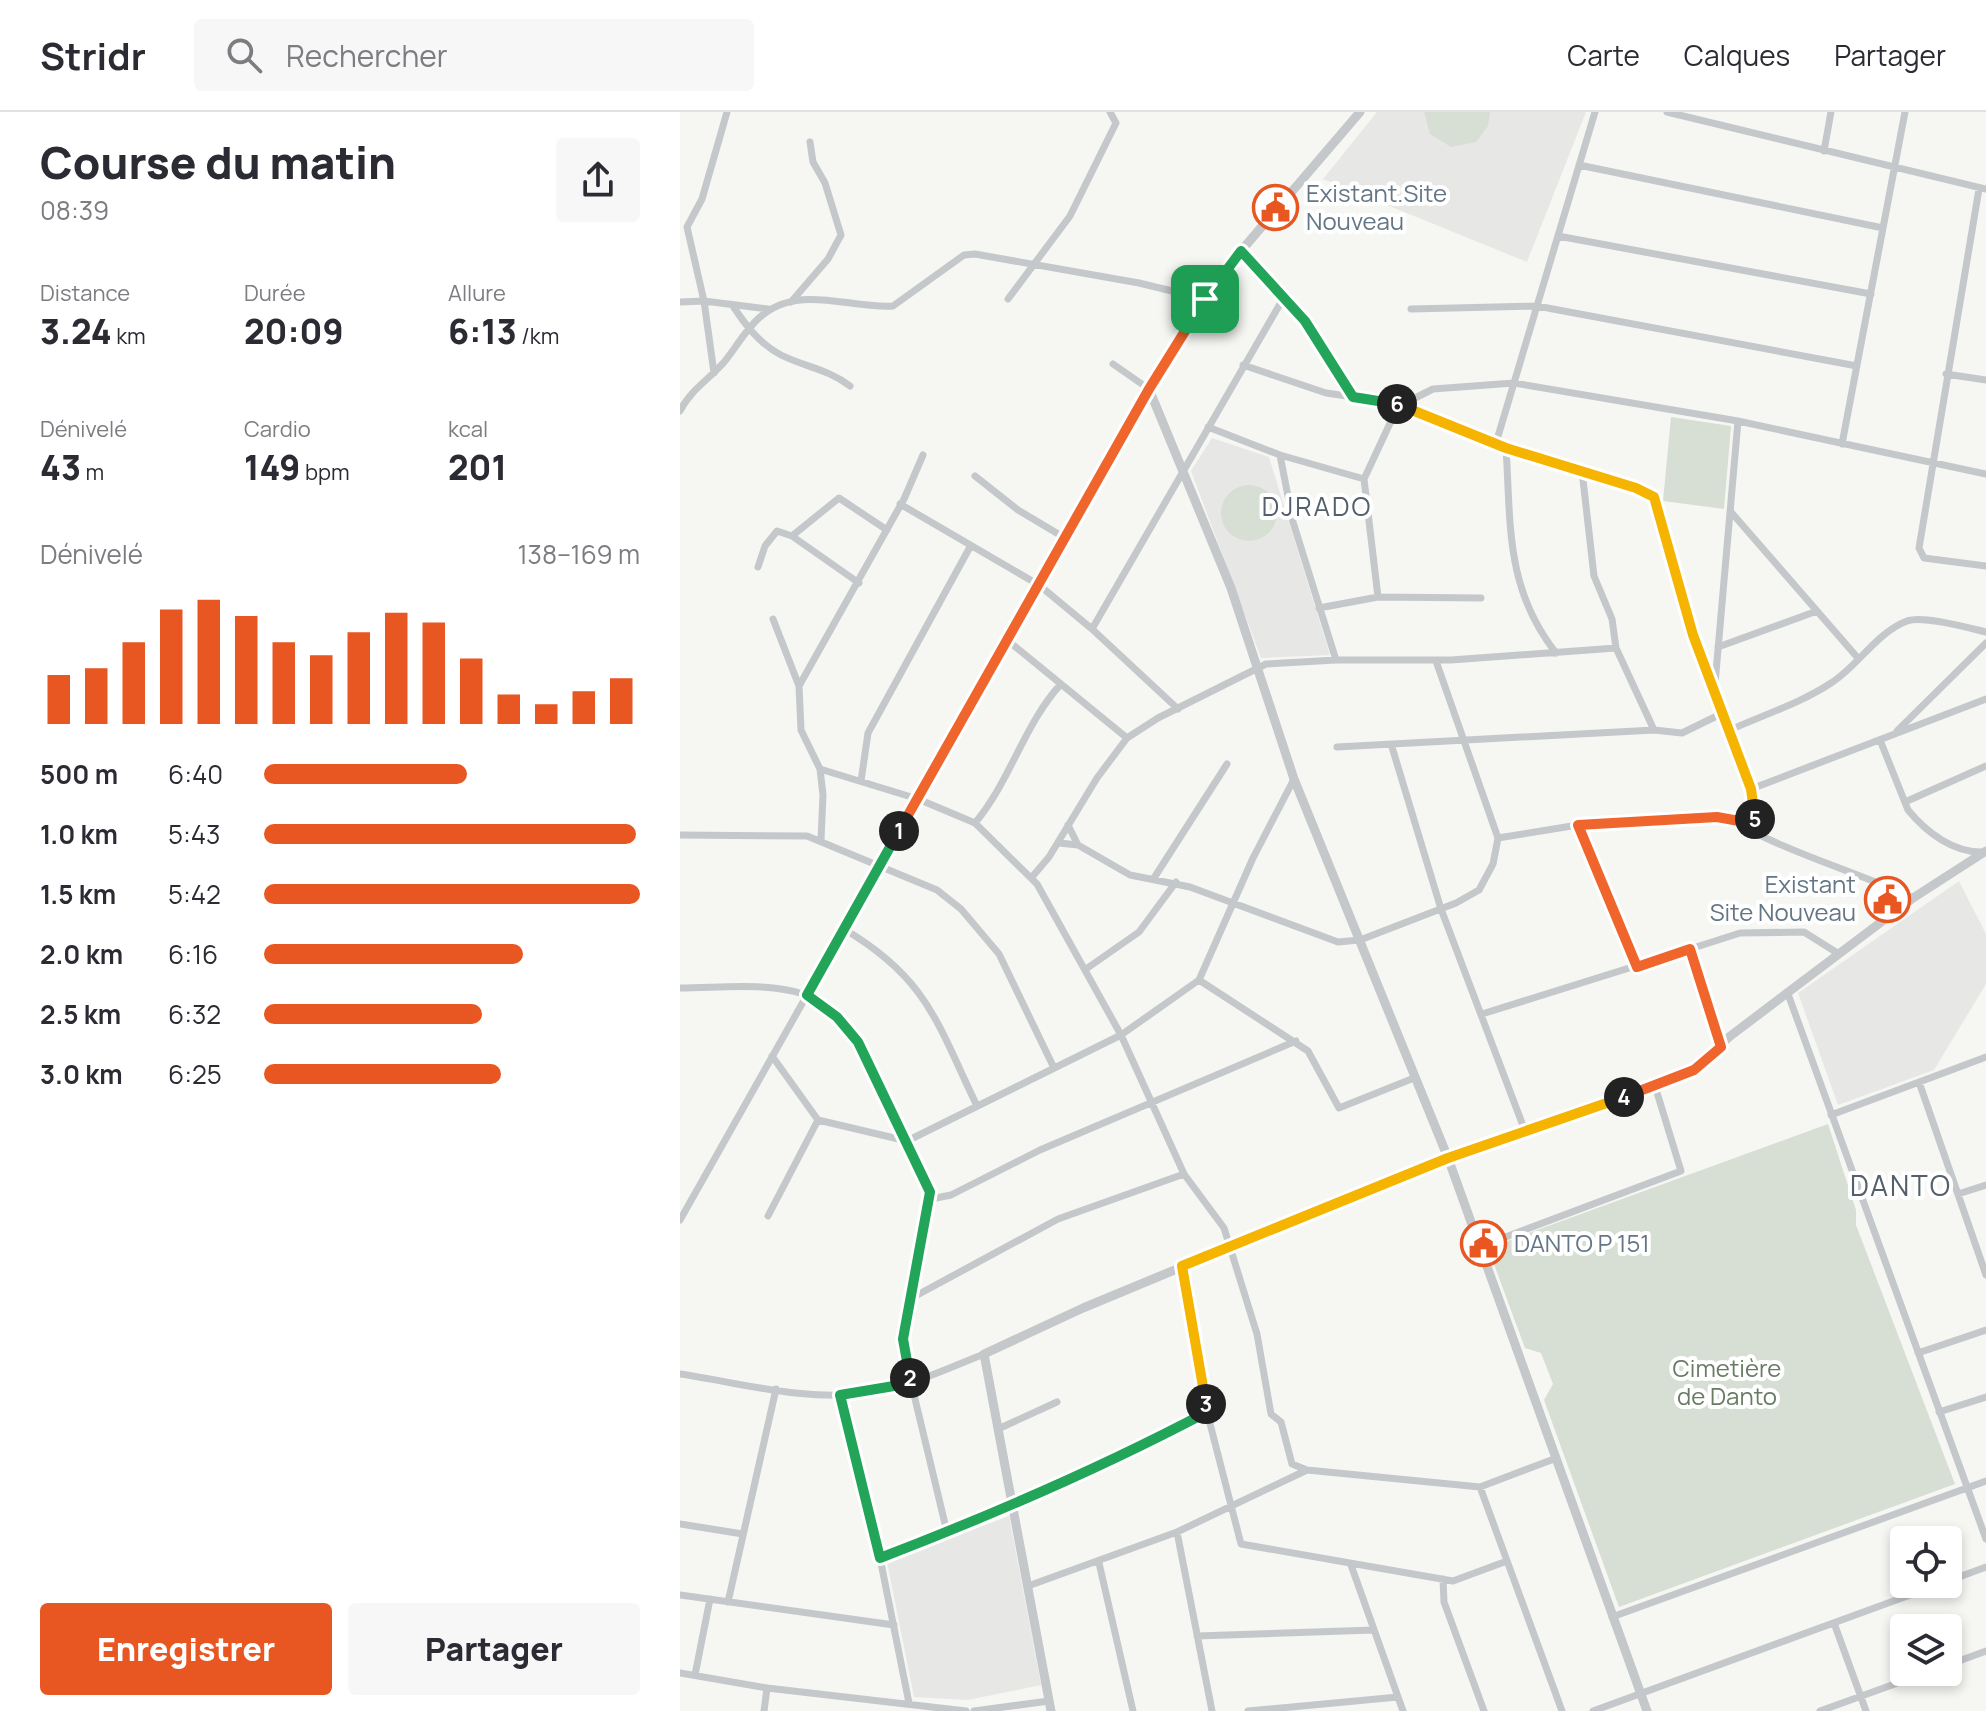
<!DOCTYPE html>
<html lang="fr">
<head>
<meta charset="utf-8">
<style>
	body { margin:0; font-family:Manrope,sans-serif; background:#f7f7f7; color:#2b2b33; height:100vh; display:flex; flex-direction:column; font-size:30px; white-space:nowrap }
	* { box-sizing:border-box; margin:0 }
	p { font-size:26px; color:#7c7c81 }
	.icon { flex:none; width:44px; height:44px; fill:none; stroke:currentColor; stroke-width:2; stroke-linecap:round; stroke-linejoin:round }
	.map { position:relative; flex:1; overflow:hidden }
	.panel { display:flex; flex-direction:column; background:#fff; width:680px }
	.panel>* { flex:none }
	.controls { position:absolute; left:1210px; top:1414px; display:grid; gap:16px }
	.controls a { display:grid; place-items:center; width:72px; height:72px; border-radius:8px; background:#fff; box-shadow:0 4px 12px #0003; font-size:40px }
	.pin { position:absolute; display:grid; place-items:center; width:68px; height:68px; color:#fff; margin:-34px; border-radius:16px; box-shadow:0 4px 12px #0006 }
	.km { position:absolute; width:40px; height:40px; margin:-20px; border-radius:50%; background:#222; color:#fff; font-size:22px; line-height:40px; text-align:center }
	.round { display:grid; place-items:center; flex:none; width:84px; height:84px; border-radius:8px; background:#f7f7f7 }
	.headline { display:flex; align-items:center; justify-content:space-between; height:136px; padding:0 40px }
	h1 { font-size:44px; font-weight:800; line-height:60px }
	.figures { display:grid; grid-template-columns:repeat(3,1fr); gap:12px; height:136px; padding:8px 40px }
	.figures div { display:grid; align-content:center }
	.figures b { font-size:34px; font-weight:800 }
	.figures small { font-size:22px; font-weight:400 }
	.figures p { font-size:22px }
	.chart { height:224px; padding:16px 40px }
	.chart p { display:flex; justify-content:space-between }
	.chart svg { width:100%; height:144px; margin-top:8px; stroke:#e85621; stroke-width:6 }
	.button { display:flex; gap:16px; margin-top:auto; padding:16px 40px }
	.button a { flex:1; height:92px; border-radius:8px; background:#e85621; color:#fff; font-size:32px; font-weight:800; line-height:92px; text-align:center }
	.button a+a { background:#f7f7f7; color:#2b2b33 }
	ul { padding:0 40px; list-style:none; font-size:26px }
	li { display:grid; grid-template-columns:128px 96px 1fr; align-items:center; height:60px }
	li i { height:20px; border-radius:10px; background:#e85621 }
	header { display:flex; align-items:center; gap:48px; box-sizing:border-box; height:112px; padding:0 40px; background:#fff; border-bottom:2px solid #e1e1e2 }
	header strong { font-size:38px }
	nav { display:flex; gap:44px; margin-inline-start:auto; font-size:28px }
	.search { width:560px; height:72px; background:#f7f7f7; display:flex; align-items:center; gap:20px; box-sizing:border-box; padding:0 28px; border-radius:8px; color:#7c7c81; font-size:30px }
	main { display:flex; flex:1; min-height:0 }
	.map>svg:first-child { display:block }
	.built { fill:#e7e8e6 }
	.green { fill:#d7ded4 }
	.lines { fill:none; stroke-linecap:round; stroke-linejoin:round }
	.minor { stroke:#c4c8cb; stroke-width:7 }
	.tertiary { stroke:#c4c8cb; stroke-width:9 }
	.split-1-casing { stroke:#fff; stroke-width:16 }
	.split-2-casing { stroke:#fff; stroke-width:16 }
	.split-3-casing { stroke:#fff; stroke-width:16 }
	.split-4-casing { stroke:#fff; stroke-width:16 }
	.split-5-casing { stroke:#fff; stroke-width:16 }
	.split-6-casing { stroke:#fff; stroke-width:16 }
	.split-7-casing { stroke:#fff; stroke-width:16 }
	.split-1 { stroke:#f0652b; stroke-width:10 }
	.split-2 { stroke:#22a559; stroke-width:10 }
	.split-3 { stroke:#22a559; stroke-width:10 }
	.split-4 { stroke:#f5b400; stroke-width:10 }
	.split-5 { stroke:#f0652b; stroke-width:10 }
	.split-6 { stroke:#f5b400; stroke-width:10 }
	.split-7 { stroke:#22a559; stroke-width:10 }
	.labels { text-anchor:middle; stroke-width:8; stroke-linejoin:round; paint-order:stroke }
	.poi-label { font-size:24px; fill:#647685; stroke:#fff; text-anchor:start }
	.park-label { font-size:24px; fill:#687c64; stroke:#fff }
	.neighbourhood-label { font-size:26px; letter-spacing:2px; fill:#535f6a; stroke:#fff }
	.quarter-label { font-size:28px; letter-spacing:2px; fill:#535f6a; stroke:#fff }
</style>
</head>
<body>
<header>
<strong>Stridr</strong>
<div class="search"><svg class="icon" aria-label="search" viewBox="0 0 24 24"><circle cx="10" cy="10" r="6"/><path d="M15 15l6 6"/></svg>Rechercher</div>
<nav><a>Carte</a><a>Calques</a><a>Partager</a></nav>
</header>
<main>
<section class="panel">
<div class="headline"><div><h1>Course du matin</h1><p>08:39</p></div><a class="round"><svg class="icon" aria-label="share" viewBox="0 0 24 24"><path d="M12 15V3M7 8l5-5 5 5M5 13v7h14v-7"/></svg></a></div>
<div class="figures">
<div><p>Distance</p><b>3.24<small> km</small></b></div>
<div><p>Durée</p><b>20:09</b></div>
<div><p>Allure</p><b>6:13<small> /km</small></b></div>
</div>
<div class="figures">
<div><p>Dénivelé</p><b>43<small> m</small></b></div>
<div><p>Cardio</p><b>149<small> bpm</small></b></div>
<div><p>kcal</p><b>201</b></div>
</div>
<div class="chart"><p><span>Dénivelé</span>138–169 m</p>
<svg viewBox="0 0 160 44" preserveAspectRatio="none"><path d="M5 44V29M15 44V27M25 44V19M35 44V9M45 44V6M55 44V11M65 44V19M75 44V23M85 44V16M95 44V10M105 44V13M115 44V24M125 44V35M135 44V38M145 44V34M155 44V30"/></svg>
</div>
<ul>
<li><b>500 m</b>6:40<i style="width:54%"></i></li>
<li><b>1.0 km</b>5:43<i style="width:99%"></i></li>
<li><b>1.5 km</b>5:42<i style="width:100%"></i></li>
<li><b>2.0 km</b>6:16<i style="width:69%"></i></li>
<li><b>2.5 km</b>6:32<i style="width:58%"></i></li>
<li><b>3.0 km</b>6:25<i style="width:63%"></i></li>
</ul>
<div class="button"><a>Enregistrer</a><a>Partager</a></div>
</section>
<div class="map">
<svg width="1306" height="1599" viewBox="0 0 1306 1599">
	<rect width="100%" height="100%" fill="#f6f7f3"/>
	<path class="built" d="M697,0h209l-59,150 -204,-83z
		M532,326l57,19 61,198 -69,3 -70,-187z
		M1279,769l27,53v50l-52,86 -96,35 -40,-112z
		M329,1404l32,169 -73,15 -54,-3 -27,-135z"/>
	<path class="green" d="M744,0h66l-2,14 -12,16 -25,5 -21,-13z
		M991,305l60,9 -7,83 -61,-8z
		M541 401a28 28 0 1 1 56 0a28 28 0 1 1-56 0Z
		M1148,1012l28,86v15l99,259 -336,123 -75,-207 9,-16 -12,-31 -16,-5 -37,-100z"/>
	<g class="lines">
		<path class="minor" d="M987,0l319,77
			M1144,39l7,-39
			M899,53l304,63
			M1299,77l-60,359 5,10 62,8
			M878,124l313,58
			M561,139l64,70 48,76
			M328,187l62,-83 46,-93 -6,-11
			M0,190l24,-1 64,8
			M111,190l37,-43 13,-24 -16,-52 -12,-21 -3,-20
			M53,194c13,20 27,38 48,49 24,12 47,14 69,31
			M731,197l126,-3 320,60
			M563,253l83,28 77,11 103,44 130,40 18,9 39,138 58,154 4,42
			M34,261l-10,-72 -17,-74 15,-28 25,-87
			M1266,262l40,6
			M723,292l30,-15 81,-6 224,38 248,53
			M0,299c11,-22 30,-32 45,-50 12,-15 21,-32 35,-44 39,-34 89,-8 133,-11l71,-51 11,-1 164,29 66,16
			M528,315l72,28 84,24
			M816,331l99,-331
			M1162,332l63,-332
			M826,336c5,76 -1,140 50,205
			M600,343l13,67 43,138
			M902,359l12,105 18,43 4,29 38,82
			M295,364l43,34 47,28
			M220,392l139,81 53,44 86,80
			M1051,400l126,145
			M112,424l67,47
			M78,455l7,-21 12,-15 15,5 47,-38 48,32
			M698,485l-14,-118 35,-75
			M639,496l59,-11 103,1
			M93,507l26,67 2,44 19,39 3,26 -2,45
			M412,517l192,-332
			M327,528l120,98
			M1038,535l99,-36
			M1035,572l23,-263
			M119,574l105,-187 19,-44
			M1050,618c33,-15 71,-27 101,-47 27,-17 45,-50 76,-62 16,-6 62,7 79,11
			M1217,619l89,-88
			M1200,628l28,70c19,23 46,43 75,42
			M657,635l317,-17 28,3 39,-19
			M712,635l49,162 84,222
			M140,657l98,30 57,24 62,61 84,151 63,139 40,54 33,106 14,80 10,8 11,42 15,6
			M181,669l7,-48 102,-186
			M1071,677l235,-90
			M1225,690l81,-36
			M295,711c36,-43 49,-99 86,-139
			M388,713l10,20
			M898,713l59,142
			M0,723l127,1 130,54 24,19 38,45 55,114
			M818,726l80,-13 139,-8c21,4 33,13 51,22 47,22 98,37 145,59
			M379,731l19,2 52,30 60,12 148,55 22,-2 96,-37 23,-13 14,-26 5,-26 -62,-177
			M352,765l17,-20 48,-79 30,-40 31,-20 108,-54 70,-4h115l165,-12
			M474,766l73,-114
			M164,817c84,50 93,94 133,177
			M1010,837l50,-16 64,-1 35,22
			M406,857l53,-37 37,-50
			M519,868l109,71 31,57 75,-30
			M0,876c39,0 86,-6 123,6 58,18 102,145 127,198v13l-22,95 -5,49 44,183
			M1108,882l198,545
			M802,902l208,-65 31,98
			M92,944l46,64 89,21 214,-106 78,-55 54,-122 41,-79
			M1239,970l67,193
			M1151,1003l155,-58
			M1278,1082l28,-9
			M251,1087l20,-4 89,-45 256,-109
			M88,1104l50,-96
			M0,1108l469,-831 -36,-25
			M799,1135l202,-76 -26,-85
			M502,1154l25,146 34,132 212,37 54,-20
			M228,1188l150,-81 126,-45
			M1238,1241l68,-23
			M0,1262c61,9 127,28 188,19 41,-6 78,-24 116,-39
			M160,1283l40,163 29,145
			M1259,1300l47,-15
			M318,1317l59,-27
			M800,1375l82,224
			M0,1412l63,10
			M497,1420l35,179
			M200,1446l133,-52 194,-94
			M419,1451l34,148
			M671,1453l52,146
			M763,1467l1,23 40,109
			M1268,1469l38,-14
			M348,1474l149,-54 130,-62 173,17 74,-28
			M0,1483l214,30
			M48,1490l48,-213
			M932,1505l374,-136
			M1154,1511l32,88
			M517,1524l177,-6
			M1268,1553l38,-14
			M0,1561l87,15 199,23
			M15,1563l15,-76
			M84,1599l3,-23
			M294,1599l75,-10
			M568,1599l150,-14
			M913,1599l347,-127
			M1140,1599l108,-39"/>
		<path class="tertiary" d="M680,0l-119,139 -36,48 -56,90 82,199 63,191 154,379 199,553
			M371,1599l-67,-357 99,-46 306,-127 305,-111 35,-33 184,-139 73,-47"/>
	</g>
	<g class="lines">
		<defs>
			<path id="split-1" d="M219,719l250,-442 56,-90"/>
			<path id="split-2" d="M219,719l-92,164 30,22 21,25 72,150 -27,147 7,39"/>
			<path id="split-3" d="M230,1266l2,5 -72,12 40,163c112,-43 221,-90 327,-146l-1,-8"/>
			<path id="split-4" d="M526,1292l-24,-138 266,-108 176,-61"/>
			<path id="split-5" d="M944,985l70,-27 27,-23 -31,-98 -53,18 -59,-142 139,-8 22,4 16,10v-12"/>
			<path id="split-6" d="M717,292l109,44 130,40 18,9 39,138 58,154 4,30"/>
			<path id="split-7" d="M525,187l36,-48 64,70 48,76 44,7"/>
		</defs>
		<use href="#split-1" class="split-1-casing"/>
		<use href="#split-2" class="split-2-casing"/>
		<use href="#split-3" class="split-3-casing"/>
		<use href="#split-4" class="split-4-casing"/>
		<use href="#split-5" class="split-5-casing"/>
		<use href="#split-6" class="split-6-casing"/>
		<use href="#split-7" class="split-7-casing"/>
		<use href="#split-1" class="split-1"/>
		<use href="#split-2" class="split-2"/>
		<use href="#split-3" class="split-3"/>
		<use href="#split-4" class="split-4"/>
		<use href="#split-5" class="split-5"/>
		<use href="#split-6" class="split-6"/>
		<use href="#split-7" class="split-7"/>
	</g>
	<defs>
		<symbol id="civic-ring" viewBox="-11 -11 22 22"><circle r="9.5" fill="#fff" stroke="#e85621" stroke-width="1.5"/><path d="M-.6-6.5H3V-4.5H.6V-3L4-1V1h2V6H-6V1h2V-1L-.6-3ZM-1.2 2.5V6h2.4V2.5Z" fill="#e85621"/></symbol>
	</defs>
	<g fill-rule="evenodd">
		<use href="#civic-ring" x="570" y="70" width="51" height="51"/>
		<use href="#civic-ring" x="1182" y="762" width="51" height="51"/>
		<use href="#civic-ring" x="778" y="1106" width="51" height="51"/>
	</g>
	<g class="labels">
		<g class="poi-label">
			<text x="626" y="90">Existant.Site<tspan x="626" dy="28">Nouveau</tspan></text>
			<text x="1176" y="781" text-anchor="end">Existant<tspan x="1176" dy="28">Site Nouveau</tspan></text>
			<text x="834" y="1140">DANTO P 151</text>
		</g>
		<g class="park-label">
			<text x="1047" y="1265">Cimetière<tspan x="1047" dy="28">de Danto</tspan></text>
		</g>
		<g class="neighbourhood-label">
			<text x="637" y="404">DJRADO</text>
		</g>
		<g class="quarter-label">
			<text x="1221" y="1084">DANTO</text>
		</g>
	</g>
</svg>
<div class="controls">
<a><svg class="icon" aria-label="locate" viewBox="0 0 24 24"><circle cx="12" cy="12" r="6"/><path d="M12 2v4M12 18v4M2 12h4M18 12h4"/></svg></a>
<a><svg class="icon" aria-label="layers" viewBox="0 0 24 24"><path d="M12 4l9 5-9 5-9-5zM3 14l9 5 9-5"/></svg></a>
</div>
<div class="pin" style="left:525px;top:187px;background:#1e9e55"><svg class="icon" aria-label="arrive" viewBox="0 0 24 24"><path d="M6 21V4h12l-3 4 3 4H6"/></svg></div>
<b class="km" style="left:219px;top:719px">1</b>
<b class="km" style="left:230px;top:1266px">2</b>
<b class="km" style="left:526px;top:1292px">3</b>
<b class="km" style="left:944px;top:985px">4</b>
<b class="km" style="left:1075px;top:707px">5</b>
<b class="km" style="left:717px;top:292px">6</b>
</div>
</main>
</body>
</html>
